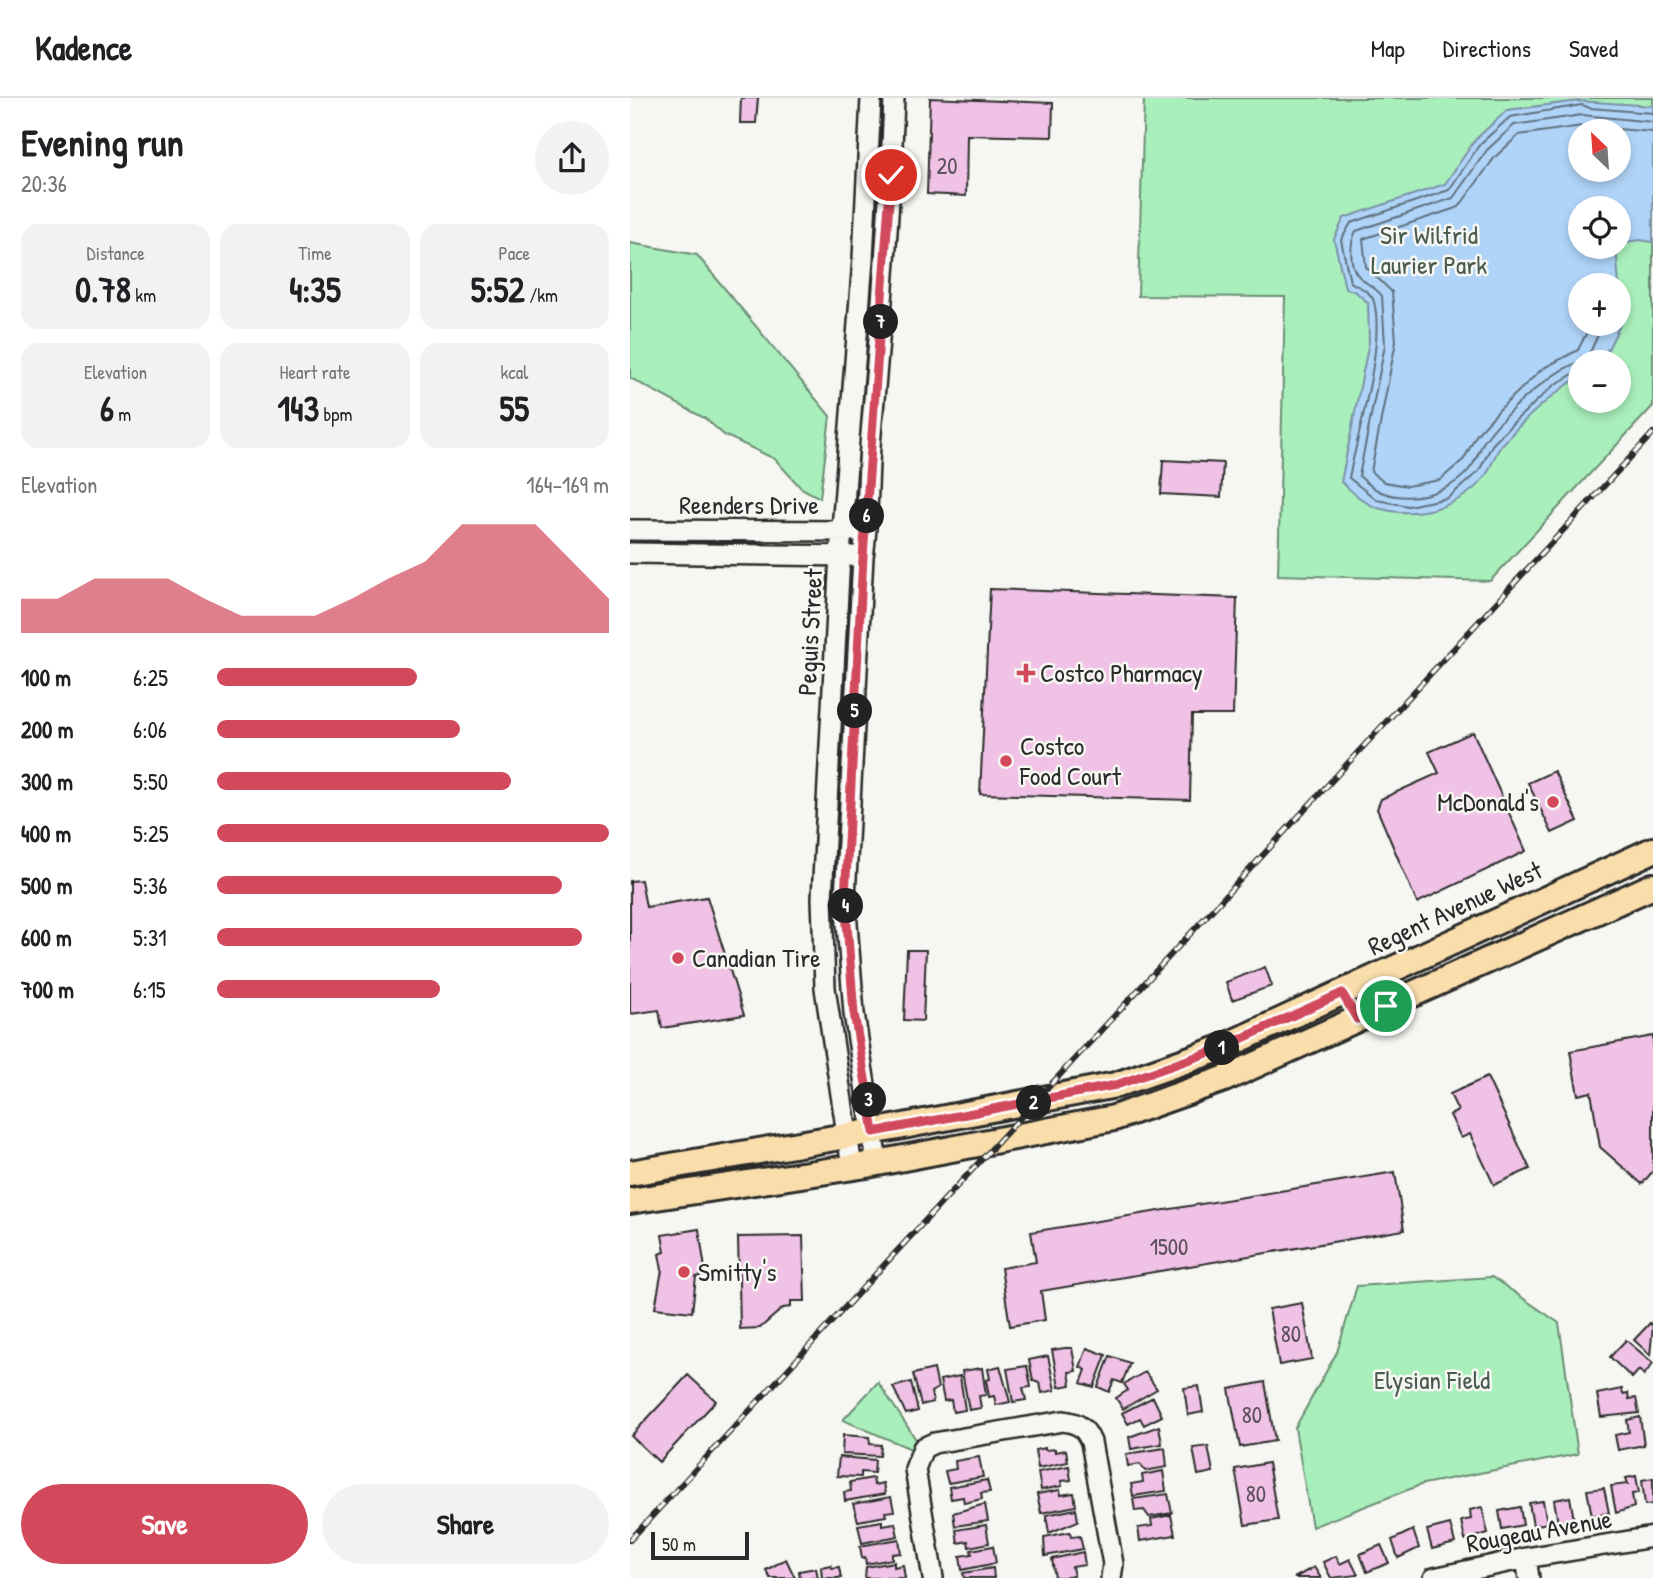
<!DOCTYPE html>
<html lang="en">
<head>
<meta charset="utf-8">
<style>
	body { margin:0; font-family:"Patrick Hand",sans-serif; background:#f2f2f2; color:#202124; height:100vh; display:flex; flex-direction:column; font-size:26px; white-space:nowrap }
	* { box-sizing:border-box; margin:0 }
	p { font-size:23px; color:#757577 }
	.icon { flex:none; width:38px; height:38px; fill:none; stroke:currentColor; stroke-width:2; stroke-linecap:round; stroke-linejoin:round }
	.map { position:relative; flex:1; overflow:hidden }
	.side { display:flex; flex-direction:column; background:#fff; width:630px }
	.side>* { flex:none }
	.needle { width:46px; rotate:335deg }
	.fabs { position:absolute; left:938px; top:21px; display:grid; gap:14px }
	.fabs a { display:grid; place-items:center; width:63px; height:63px; border-radius:50%; background:#fff; box-shadow:0 4px 10px #0003; font-size:35px }
	.scale { position:absolute; left:21px; bottom:18px; width:98px; box-sizing:border-box; padding-left:7px; border:4px solid #2b2b2b; border-top:0; font-size:19px; line-height:24px; white-space:nowrap; color:#2b2b2b; -webkit-text-stroke:5px #f6f6f2; paint-order:stroke }
	.pin { position:absolute; display:grid; place-items:center; width:60px; height:60px; color:#fff; margin:-30px; border:4px solid #fff; border-radius:50%; box-shadow:0 2px 7px #0007 }
	.km { position:absolute; width:35px; height:35px; margin:-18px; border-radius:50%; background:#222; color:#fff; font-size:19px; line-height:35px; text-align:center }
	.round { display:grid; place-items:center; flex:none; width:74px; height:74px; border-radius:37px; background:#f2f2f2 }
	.head { display:flex; align-items:center; justify-content:space-between; height:119px; padding:0 21px }
	h1 { font-size:38px; font-weight:800; line-height:52px }
	.figures { display:grid; grid-template-columns:repeat(3,1fr); gap:10px; height:119px; padding:7px 21px }
	.figures div { display:grid; align-content:center; border-radius:18px; background:#f2f2f2; text-align:center }
	.figures b { font-size:35px; font-weight:800 }
	.figures small { font-size:19px; font-weight:400 }
	.figures p { font-size:19px }
	.chart { height:196px; padding:14px 21px }
	.chart p { display:flex; justify-content:space-between }
	.chart svg { width:100%; height:126px; margin-top:7px; fill:#d1495b; opacity:.7 }
	.primary-button { display:flex; gap:14px; margin-top:auto; padding:14px 21px }
	.primary-button a { flex:1; height:80px; border-radius:42px; background:#d1495b; color:#fff; font-size:28px; font-weight:800; line-height:80px; text-align:center }
	.primary-button a+a { background:#f2f2f2; color:#202124 }
	ul { padding:0 21px; list-style:none; font-size:23px }
	li { display:grid; grid-template-columns:112px 84px 1fr; align-items:center; height:52px }
	li i { height:18px; border-radius:9px; background:#d1495b }
	header { display:flex; align-items:center; gap:42px; box-sizing:border-box; height:98px; padding:0 35px; background:#fff; border-bottom:2px solid #e0e0e0 }
	header strong { font-size:33px }
	nav { display:flex; gap:38px; margin-inline-start:auto; font-size:24px }
	main { display:flex; flex:1; min-height:0 }
	.map>svg:first-child { display:block }
	.green { fill:#a9efbb; stroke:#6a8d73; stroke-width:2; fill-rule:evenodd }
	.water { fill:#afd4f8; stroke:#7a90a6; stroke-width:2; fill-rule:evenodd }
	.lines { fill:none; stroke-linecap:round; stroke-linejoin:round }
	.shore { stroke:#606f7d; stroke-width:2 }
	.building { fill:#f0c2e6; stroke:#2b2b2b; stroke-width:2 }
	.minor-casing { stroke:#2b2b2b; stroke-width:24 }
	.major-casing { stroke:#2b2b2b; stroke-width:30 }
	.minor { stroke:#f6f6f2; stroke-width:19 }
	.major { stroke:#f9deab; stroke-width:24 }
	.rail-casing { stroke:#2b2b2b; stroke-width:6 }
	.rail { stroke:#f6f6f2; stroke-width:3.5; stroke-dasharray:10; stroke-linecap:butt }
	.route-casing { stroke:#fff; stroke-width:14 }
	.route { stroke:#d1495b; stroke-width:9 }
	.poi-dot { fill:#d1495b; stroke:#f6f6f2; stroke-width:2.5 }
	.labels { text-anchor:middle; stroke-width:5; stroke-linejoin:round; paint-order:stroke }
	.number-label { font-size:23px; fill:#5c515a }
	.park-label { font-size:26px; fill:#4a5c4f; stroke:#f6f6f2 }
	.street-label { font-size:26px; fill:#2b2b2b; stroke:#f6f6f2 }
	.poi-label { font-size:26px; fill:#2b2b2b; stroke:#f6f6f2; text-anchor:start }
</style>
</head>
<body>
<header>
<strong>Kadence</strong>
<nav><a>Map</a><a>Directions</a><a>Saved</a></nav>
</header>
<main>
<section class="side">
<div class="head"><div><h1>Evening run</h1><p>20:36</p></div><a class="round"><svg class="icon" aria-label="share" viewBox="0 0 24 24"><path d="M12 15V3M7 8l5-5 5 5M5 13v7h14v-7"/></svg></a></div>
<div class="figures">
<div><p>Distance</p><b>0.78<small> km</small></b></div>
<div><p>Time</p><b>4:35</b></div>
<div><p>Pace</p><b>5:52<small> /km</small></b></div>
</div>
<div class="figures">
<div><p>Elevation</p><b>6<small> m</small></b></div>
<div><p>Heart rate</p><b>143<small> bpm</small></b></div>
<div><p>kcal</p><b>55</b></div>
</div>
<div class="chart"><p><span>Elevation</span>164–169 m</p>
<svg viewBox="0 0 160 44" preserveAspectRatio="none"><path d="M0 44V32L10 32L20 25L30 25L40 25L50 32L60 38L70 38L80 38L90 32L100 25L110 19L120 6L130 6L140 6L150 19L160 32V44z"/></svg>
</div>
<ul>
<li><b>100 m</b>6:25<i style="width:51%"></i></li>
<li><b>200 m</b>6:06<i style="width:62%"></i></li>
<li><b>300 m</b>5:50<i style="width:75%"></i></li>
<li><b>400 m</b>5:25<i style="width:100%"></i></li>
<li><b>500 m</b>5:36<i style="width:88%"></i></li>
<li><b>600 m</b>5:31<i style="width:93%"></i></li>
<li><b>700 m</b>6:15<i style="width:57%"></i></li>
</ul>
<div class="primary-button"><a>Save</a><a>Share</a></div>
</section>
<div class="map">
<svg width="1023" height="1480" viewBox="0 0 1023 1480">
	<rect width="100%" height="100%" fill="#f6f6f2"/>
	<filter id="ink" filterUnits="userSpaceOnUse"><feTurbulence type="fractalNoise" baseFrequency=".0143" numOctaves="2"/><feDisplacementMap in="SourceGraphic" scale="14" xChannelSelector="R" yChannelSelector="G"/><feConvolveMatrix kernelMatrix="1 2 1 2 8 2 1 2 1" color-interpolation-filters="sRGB"/></filter>
	<g filter="url(#ink)">
		<path class="green" d="M514,0h509v308l-163,175 -212,-6 7,-278 -147,-1zM950,33h39v39h-39zM950,110h39v39h-39zM950,187h39v39h-39zM950,264h39v39h-39z
			M0,145l67,12 133,161 -10,82 -19,-10 -26,-29 -51,-24 -18,-16 -76,-41z
			M862,1179l67,46 19,131 -155,30 -111,43 -17,-99 42,-76 20,-66z
			M248,1284l39,59 -6,8 -68,-29z"/>
		<path class="water" d="M949,3l74,5v136l-13,-2 -21,3v-35h-39v39h36l3,39 -39,-1v39h39v-16l1,17 -18,36 -22,1v14c-29,19 -57,44 -79,70 -7,9 -9,20 -15,29 -24,33 -72,45 -111,32 -12,-4 -24,-17 -34,-25l28,-140 -1,-39 -12,-11 -11,-4 -11,-49 10,-21 101,-34 30,-44 32,-30zM950,33h39v39h-39z"/>
		<g class="lines">
			<path class="shore" d="M961,226l-13,26 -36,19 -41,39 -24,26 -13,25 -24,21 -33,6 -23,-4 -13,-10 25,-131 -4,-49 -26,-25 -3,-28 96,-32 36,-50 24,-22 63,-9 71,6
				M973,226l-17,37c-29,3 -83,54 -101,79 -5,7 -7,17 -12,24 -18,28 -61,40 -92,28 -8,-3 -16,-11 -22,-16l26,-131 -3,-49c-6,-9 -19,-13 -25,-22 -8,-10 -7,-32 -1,-43l97,-33 34,-48 27,-25 68,-10 71,7
				M950,272l-26,15 -40,37 -22,23 -13,26 -31,27 -40,8 -31,-6 -28,-22c9,-45 36,-135 25,-176 -2,-10 -16,-16 -24,-20l-9,-42 10,-17 98,-33 31,-46 30,-27 72,-12 8,3 63,5"/>
		</g>
		<path class="building" d="M111,0h17l-2,25h-16z
			M300,0l123,5 -1,34 -85,-2 -1,61 -39,-2z
			M533,362l60,3 -2,34 -60,-3z
			M360,491l247,9 -4,117h-41l-2,85 -210,-6z
			M843,634l53,119 -109,52 -40,-94 4,-10 58,-26 -10,-21z
			M924,673l24,50 -26,12 -24,-50z
			M11,782l5,27 61,-10 37,118 -82,13 -3,-18 -29,4v-133z
			M277,852h19l-3,71 -19,-1z
			M635,869l7,19 -40,14 -6,-18z
			M1023,938v135l-11,13 -42,-37 -9,-55 -13,3 -8,-44z
			M857,979l43,92 -36,16 -24,-51 -9,4 -11,-23 8,-4 -8,-17z
			M765,1074l9,58 -363,61 4,29 -35,6 -9,-58 35,-6 -5,-30z
			M69,1131l7,46 -10,2 -4,35 -37,-4 7,-38 -3,-16 6,-2 -3,-17z
			M173,1138l2,65h-14v6l-8,1 -23,20 -20,1 -2,-92z
			M672,1205l10,56 -33,6 -10,-56z
			M1020,1225l3,3 -3,29 -16,-15z
			M996,1242l27,23 -9,12 -5,-5 -7,8 -22,-21z
			M435,1250h7l4,23 -7,1 2,13 -12,2 -7,-37z
			M457,1250l19,7 -12,32 -13,-4 5,-13 -6,-3z
			M418,1258l7,34 -13,3 -2,-10 -7,-2 -4,-21z
			M480,1258l20,7 -8,20 -8,-3 -5,12 -11,-5z
			M370,1268l10,36 -14,3 -2,-9 -5,1 -3,-17 4,-1 -2,-10z
			M397,1268l4,21 -8,1 3,12 -13,2 -6,-33z
			M352,1270l4,27 -7,1 2,12 -12,2 -7,-39z
			M304,1271l4,19 -7,4 2,10 -12,3 -8,-31z
			M515,1274l12,17 -34,20 -7,-11 12,-8 -4,-6z
			M58,1277l28,26 -57,61 -28,-26z
			M330,1278l5,34 -12,2 -2,-12 -7,1 -4,-21z
			M281,1284l7,29 -12,3 -13,-27z
			M635,1284l10,59 -35,6 -11,-58z
			M569,1288l4,26 -15,3 -4,-27z
			M992,1291l1,5 5,-1 1,6 7,-1 3,15 -38,4 -4,-23z
			M523,1299l9,19 -18,9 -4,-7 -12,6 -6,-11z
			M1010,1319l4,28 -26,5 -3,-15 14,-3 -2,-12z
			M529,1328l3,18 -31,5 -2,-12z
			M213,1337l26,2 1,7 11,1 -1,11 -38,-2z
			M578,1348l5,26 -15,3 -5,-27z
			M415,1350v2l10,-1v3l11,-2 2,12 -30,6 -3,-18z
			M535,1350l2,19 -22,4 -5,-7 -12,2 -2,-12z
			M209,1359l36,3 -1,13 -13,-1v5l-24,-1z
			M349,1359l4,20 -35,6 -3,-12 11,-2 -1,-8z
			M638,1365l10,57 -33,5 -10,-56z
			M439,1368l2,14 -10,1 1,5 -21,4 -3,-18z
			M533,1373l3,20 -33,5 -2,-12 12,-2 -1,-7z
			M1006,1378l3,17 -7,1 2,13 -18,6 -5,-27 17,-2 -2,-6z
			M243,1380l1,7 9,-2 2,11 -40,7 -1,-9 7,-1 -1,-9z
			M1023,1380v26l-8,1 -3,-25z
			M357,1382l3,12 -9,1 1,6 -18,4 -1,-6 -12,2 -2,-12z
			M974,1390l5,25 -17,3 -5,-26z
			M430,1392l1,5 13,-2 2,13 -35,7 -4,-19z
			M538,1396l4,19 -23,4 -5,-7 -9,1 -2,-12z
			M261,1399l3,14 -9,1 1,4 -28,5 -5,-17z
			M940,1399l4,23 -16,3 -4,-23z
			M913,1403l4,22 -14,3 -4,-23z
			M355,1406l3,17 -33,5 -2,-13z
			M852,1409l6,26 -23,7 -4,-19 10,-2 -1,-9z
			M890,1409l3,18 -21,4 -3,-18z
			M446,1411l2,12 -29,12 -3,-18z
			M541,1417l4,20 -35,6 -2,-13 14,-2 -1,-7z
			M252,1423v4l13,-2 3,13 -36,7 -4,-18z
			M820,1426l5,19 -23,6 -5,-19z
			M356,1427l3,18 -20,4 -1,-6 -10,2 -2,-13z
			M783,1432l6,18 -21,10 -6,-18z
			M440,1434l1,5 9,-1 3,13 -38,7 -1,-19z
			M269,1441l2,14 -9,1v5l-26,5 -1,-7 -3,1 -2,-12z
			M751,1447l8,18 -22,9 -7,-18z
			M363,1448l3,17 -34,7 -2,-14 12,-2 -1,-4z
			M453,1454l2,13 -13,2 2,9 -19,2 -3,-19z
			M706,1458l4,8 10,-5 8,16 -27,3 -8,-16z
			M156,1461l9,19h-25l-4,-8z
			M264,1464v5l9,-2 2,13h-40l1,-11z
			M201,1467l1,3 7,-1 2,11h-19l-1,-11z
			M684,1469l7,11h-27z
			M186,1470l2,10h-18l-1,-7z
			M363,1470l1,10h-30l-1,-5z"/>
		<g class="lines">
			<defs>
				<path id="minor" d="M0,432l225,1
					M0,455l223,3
					M247,1065l-23,-150 -9,-115 18,-341c6,-40 4,-82 8,-123 10,-112 19,-223 23,-336
					M222,1069l-27,-179 -3,-90 18,-343 23,-296 8,-161
					M896,1460l3,20
					M303,1480l-18,-109 8,-21 11,-5 129,-22c16,2 22,7 28,21l22,122 -2,14
					M804,1480l92,-20 127,-21"/>
				<path id="major" d="M0,1075l263,-45 223,-43 103,-36 434,-199
					M0,1103l237,-36 247,-47 110,-39 429,-193"/>
			</defs>
			<use href="#minor" class="minor-casing"/>
			<use href="#major" class="major-casing"/>
			<use href="#minor" class="minor"/>
			<use href="#major" class="major"/>
			<defs>
				<path id="rail" d="M0,1442l1023,-1107"/>
			</defs>
			<use href="#rail" class="rail-casing"/>
			<use href="#rail" class="rail"/>
		</g>
	</g>
	<g class="lines" filter="url(#ink)">
		<defs>
			<path id="route" d="M261,77l-28,382 -18,341 9,115 20,119 242,-47 103,-36 123,-56 15,26 29,-13"/>
		</defs>
		<use href="#route" class="route-casing"/>
		<use href="#route" class="route"/>
	</g>
	<g class="poi-dot">
		<path d="M392.5 564.5h7v7h7v7h-7v7h-7v-7h-7v-7h7z"/>
		<circle cx="376" cy="663" r="7"/>
		<circle cx="923" cy="704" r="7"/>
		<circle cx="48" cy="860" r="7"/>
		<circle cx="54" cy="1174" r="7"/>
	</g>
	<g class="labels">
		<g class="number-label">
			<text x="317" y="76">20</text>
			<text x="539" y="1157">1500</text>
			<text x="661" y="1244">80</text>
			<text x="622" y="1325">80</text>
			<text x="626" y="1404">80</text>
		</g>
		<g class="park-label">
			<text x="799" y="146">Sir Wilfrid<tspan x="799" dy="30">Laurier Park</tspan></text>
			<text x="802" y="1291">Elysian Field</text>
		</g>
		<g class="street-label">
			<text x="119" y="416">Reenders Drive</text>
			<text transform="translate(180 534) rotate(-87)" y="9">Peguis Street</text>
			<text transform="translate(825 810) rotate(-25)" y="9">Regent Avenue West</text>
			<text transform="translate(909 1433) rotate(-10)" y="9">Rougeau Avenue</text>
		</g>
		<g class="poi-label">
			<text x="410" y="584">Costco Pharmacy</text>
			<text x="390" y="657">Costco<tspan x="390" dy="30">Food Court</tspan></text>
			<text x="909" y="713" text-anchor="end">McDonald's</text>
			<text x="62" y="869">Canadian Tire</text>
			<text x="68" y="1183">Smitty's</text>
		</g>
	</g>
</svg>
<div class="fabs">
<a><svg class="needle" viewBox="-14 -14 28 28"><path d="M0-13l5 13h-10z" fill="#e53935"/><path d="M0 13l5-13h-10z" fill="#757577"/></svg></a>
<a><svg class="icon" aria-label="locate" viewBox="0 0 24 24"><circle cx="12" cy="12" r="6"/><path d="M12 2v4M12 18v4M2 12h4M18 12h4"/></svg></a>
<a>+</a>
<a>−</a>
</div>
<div class="scale">50 m</div>
<div class="pin" style="left:756px;top:908px;background:#1e9e55"><svg class="icon" aria-label="arrive" viewBox="0 0 24 24"><path d="M6 21V4h12l-3 4 3 4H6"/></svg></div>
<div class="pin" style="left:261px;top:77px;background:#d93025"><svg class="icon" aria-label="check" viewBox="0 0 24 24"><path d="M5 12l5 5 9-10"/></svg></div>
<b class="km" style="left:592px;top:950px">1</b>
<b class="km" style="left:404px;top:1005px">2</b>
<b class="km" style="left:239px;top:1002px">3</b>
<b class="km" style="left:216px;top:808px">4</b>
<b class="km" style="left:225px;top:613px">5</b>
<b class="km" style="left:237px;top:418px">6</b>
<b class="km" style="left:251px;top:224px">7</b>
</div>
</main>
</body>
</html>
